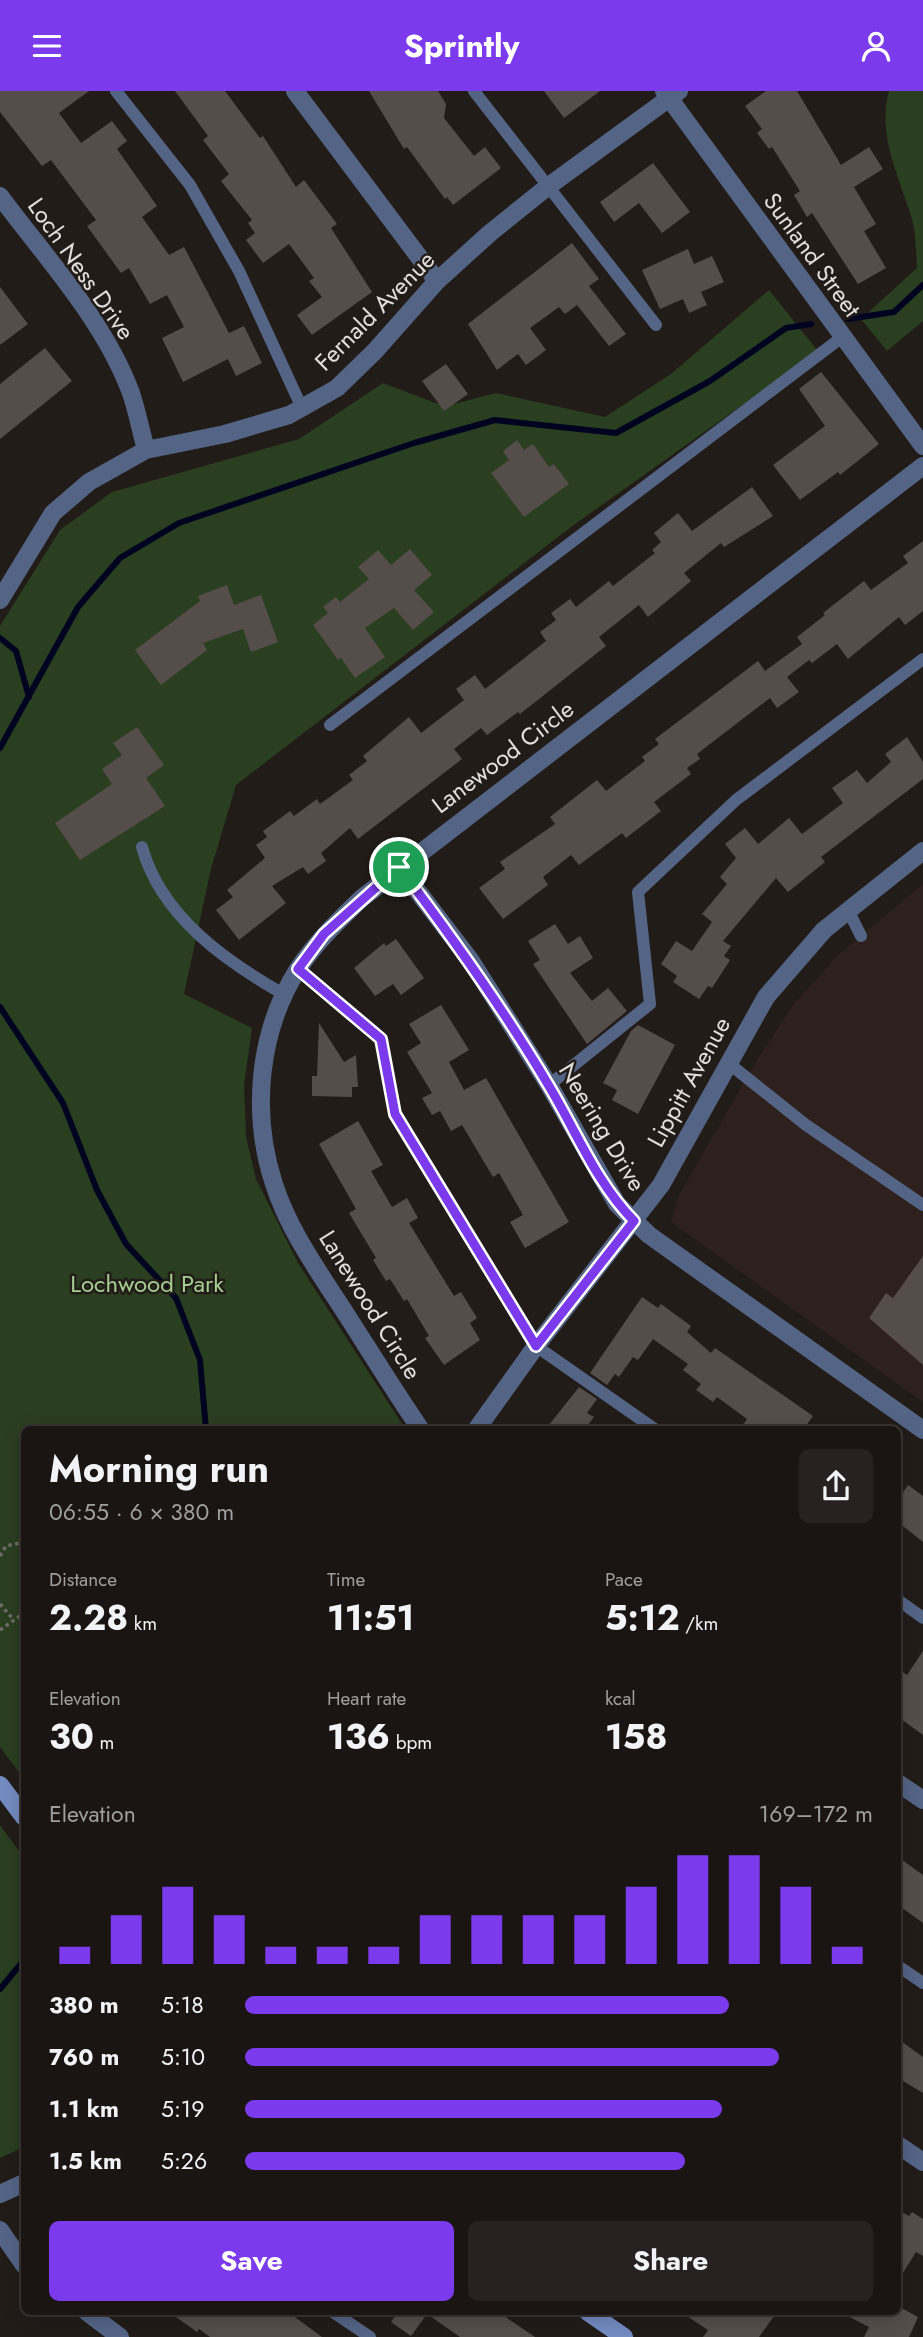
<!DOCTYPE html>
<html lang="en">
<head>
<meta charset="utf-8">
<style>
	body { margin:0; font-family:Jost,sans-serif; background:#272221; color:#f1f3f6; height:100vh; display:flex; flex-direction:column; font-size:26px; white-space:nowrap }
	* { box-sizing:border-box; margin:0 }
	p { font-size:23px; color:#9f9fa0 }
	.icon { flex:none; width:38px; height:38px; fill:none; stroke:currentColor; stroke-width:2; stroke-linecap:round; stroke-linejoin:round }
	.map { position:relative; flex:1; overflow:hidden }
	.panel { position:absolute; left:21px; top:1335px; width:880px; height:889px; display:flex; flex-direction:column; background:#1a1513; border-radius:10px; box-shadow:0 4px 18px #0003,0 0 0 2px #383433 }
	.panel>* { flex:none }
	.pin { position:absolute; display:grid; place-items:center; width:60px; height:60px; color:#fff; margin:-30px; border:4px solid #fff; border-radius:50%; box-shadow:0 2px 7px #0007 }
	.round { display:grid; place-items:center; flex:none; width:74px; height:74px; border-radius:10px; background:#272221 }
	.summary { display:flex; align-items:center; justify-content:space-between; height:119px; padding:0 28px }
	h1 { font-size:38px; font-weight:700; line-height:52px }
	.figures { display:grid; grid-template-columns:repeat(3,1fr); gap:10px; height:119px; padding:7px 28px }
	.figures div { display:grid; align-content:center }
	.figures b { font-size:35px; font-weight:700 }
	.figures small { font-size:19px; font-weight:400 }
	.figures p { font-size:19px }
	.chart { height:196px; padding:14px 28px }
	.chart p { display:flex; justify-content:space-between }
	.chart svg { width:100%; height:126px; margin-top:7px; stroke:#7c3aed; stroke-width:6 }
	.action { display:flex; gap:14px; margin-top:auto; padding:14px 28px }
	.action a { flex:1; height:80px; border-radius:10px; background:#7c3aed; color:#fff; font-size:28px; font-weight:700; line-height:80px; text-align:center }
	.action a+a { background:#272221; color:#f1f3f6 }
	ul { padding:0 28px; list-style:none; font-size:23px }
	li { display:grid; grid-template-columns:112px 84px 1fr; align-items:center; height:52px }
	li i { height:18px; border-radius:9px; background:#7c3aed }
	header { display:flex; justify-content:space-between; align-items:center; height:91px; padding:0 28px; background:#7c3aed; color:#fff; font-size:32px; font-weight:700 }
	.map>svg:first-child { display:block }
	.built { fill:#2e211d }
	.green { fill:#2a3e20 }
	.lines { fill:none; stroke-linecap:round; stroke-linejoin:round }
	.stream { stroke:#000420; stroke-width:6 }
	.building { fill:#554d4a }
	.path { stroke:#6f6a67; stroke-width:3.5; stroke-dasharray:3.5 3.5; stroke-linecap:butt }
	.lane { stroke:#546485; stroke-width:12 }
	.street { stroke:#546485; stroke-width:18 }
	.secondary { stroke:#738bc1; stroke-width:18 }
	.route-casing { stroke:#fff; stroke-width:14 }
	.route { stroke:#7c3aed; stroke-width:9 }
	.labels { text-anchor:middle; stroke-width:5; stroke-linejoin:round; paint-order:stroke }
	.street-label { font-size:24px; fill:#e2dedc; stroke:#221c19 }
	.park-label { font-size:24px; fill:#a5ce8f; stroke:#221c19 }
</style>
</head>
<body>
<header><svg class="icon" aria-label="menu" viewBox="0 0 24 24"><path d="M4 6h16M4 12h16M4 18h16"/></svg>Sprintly<svg class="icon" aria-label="person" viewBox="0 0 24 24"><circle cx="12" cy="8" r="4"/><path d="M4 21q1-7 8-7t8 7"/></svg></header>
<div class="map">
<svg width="923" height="2246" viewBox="0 0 923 2246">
	<rect width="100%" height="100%" fill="#221c19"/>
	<path class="built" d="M923,793v518l-252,-180 7,-25 79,-137 37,-56 44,-49z"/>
	<path class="green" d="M889,0h34v230l-36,30 -26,-32 56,-51c-1,-16 -1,-34 -5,-49 -13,-44 -35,-82 -23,-128z
		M769,199l49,61 -247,176 -335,258 -25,84 -27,125 68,34 -8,57 2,52 10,42 42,84 108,167h-382v349l-24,-32v-1121l60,-96 52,-38 187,-53 84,-56 55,21h16l42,-11 109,24 66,-43z
		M0,1734l24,33v289l-24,11z"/>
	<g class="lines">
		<path class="stream" d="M848,228l46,-7 29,-27
			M0,547l16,13 13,46
			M0,657l78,-141 42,-49 59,-35 235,-80 81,-23 121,13 94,-52 76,-53 25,-4
			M0,916l63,96 34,87 29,54 50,54 24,62 6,70
			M0,1898l24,-29"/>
	</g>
	<path class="building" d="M0,0h89l-30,22 22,30 31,-22 15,20 -10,8 40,57 -15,11 27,38 15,-8 45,86 15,-7 18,37 -26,13 -8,-17 -45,23 -21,-44 22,-11 -17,-32 -17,9 -21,-36 -8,5 -34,-47 9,-6 -45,-60 -9,6 -42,-54z
		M175,0h50l35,47 3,-2 33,51 8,-7 33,44 -6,4 41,64 -60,43 -15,-20 25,-18 -13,-16 5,-3 -25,-34 -26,19 -17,-23 9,-7 -7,-10 4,-3 -31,-39 8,-7 -26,-34 5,-4z
		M369,0h69l8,13 -2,14 30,38 11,-9 16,21 -48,37 -6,-8 -2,2 -38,-52 -3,2z
		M544,0h56l-36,27z
		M766,0h31l44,74 28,-18 14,22 -29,18 22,37 -12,7 22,37 -28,16 -46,-71 -5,4 -13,-22 6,-4 -28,-44 -3,2 -12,-16 5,-4 -17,-23z
		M653,72l37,49 -28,21 -23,-30 -25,19 -14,-20z
		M572,152l27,36 -10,7 37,48 -17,12 -32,-41 -12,9 -6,-7 -29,21 16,22 -20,15 -8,-11 -21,16 -29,-46z
		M688,158l6,15 18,-8 12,26 -23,10 6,13 -18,8 -6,-14 -23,10 -18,-39z
		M0,196l28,37 -28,21z
		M45,257l27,33 -72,58v-55z
		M446,273l22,30 -24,17 -22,-30z
		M821,281l58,72 -39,31 -2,-3 -38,28 -27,-35 52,-39 -26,-37z
		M517,349l7,10 9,-6 16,23 5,-3 15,20 -45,33 -33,-44 18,-13 -6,-9z
		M752,396l21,29 -49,31 -3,-4 -37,30 7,8 -43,36 -9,-12 -40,32 7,9 -86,68 -2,-2 -31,23 -6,-7 -27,21 8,10 -104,80 -8,-11 -29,25 5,8 -18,13 -5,-7 -31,19 14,17 -47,37 -23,-30 17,-13 -6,-7 38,-32 -9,-13 11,-8 -4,-6 27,-20 4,5 23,-17 3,5 33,-24 -4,-5 18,-14 -4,-5 46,-39 12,16 43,-33 -8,-11 19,-14 10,14 61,-48 -6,-9 16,-12 -5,-7 19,-14 6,8 33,-26 4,5 42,-33 -3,-3 9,-8 -7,-9 24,-20 14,18z
		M923,450v70l-18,14 -6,-8 -51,42 -11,-15 -25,19 -3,-3 -22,17 12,15 -22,16 -7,-10 -73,56 3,5 -13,9 4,6 -37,28 7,9 -35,27 -4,-5 -43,32 -8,-10 -28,22 5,8 -45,34 -24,-31 26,-19 -5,-7 55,-38 -5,-7 47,-37 9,11 39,-30 -3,-4 17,-13 -4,-5 103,-78 7,10 37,-27 -5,-7 28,-22 -2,-2 41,-32 7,9 37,-27 -5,-7z
		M410,458l22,26 -18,15 20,22 -21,18 -19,-22 -29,20 20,29 -30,21 -14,-20 -3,2 -25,-35 15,-12 -5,-6 13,-10 4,5 29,-23 -11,-12 20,-17 13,15z
		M227,494l7,20 27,-10 17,47 -27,10 -8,-23 -40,14 4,7 -46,35 -26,-35 65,-49 -2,-5z
		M137,636l27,38 -18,13 19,28 -85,54 -25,-37 57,-39 -10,-15 20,-14 -9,-12z
		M907,646l16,25v17l-102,78 4,5 -37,30 -12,-14 -53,63 8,5 -7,10 6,4 -18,28 -4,-2 -9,13 -26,-17 4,-6 -16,-12 15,-23 16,10 20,-29 -10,-8 25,-30 -7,-7 16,-19 -11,-14 20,-16 13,16 31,-26 13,16 41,-31 -11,-15 25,-18 10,13 24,-21 -6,-8z
		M555,833l13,20 12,-8 13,22 -23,15 22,28 16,-13 19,23 -40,33 -54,-80 7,-4 -12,-19z
		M396,848l28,39 -23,17 -8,-11 -18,12 -21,-28 30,-25 2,3z
		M441,914l28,45 -20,12 15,28 22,-12 83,144 -44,26 -15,-26 13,-7 -24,-42 -6,4 -31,-52 -11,6 -11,-20 -8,4 -10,-17 10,-5 -25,-41 14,-9 -12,-19z
		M319,932l25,39 12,-7 2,32h-6v10l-40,-1v-20h5z
		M638,934l37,20 -37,69 -26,-14 5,-10 -14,-7 28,-52z
		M358,1030l25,44 -12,6 21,36 15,-9 11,20 -9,5 45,73 7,-4 16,26 -7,5 10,17 -36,25 -19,-27 4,-2 -22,-37 -3,2 -14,-22 -4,2 -13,-21 3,-2 -27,-45 7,-4 -37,-65z
		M923,1165v109l-54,-47 17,-25 7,5z
		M642,1206l16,11 3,-4 30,22 -4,6 24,21 4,-5 98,68 -10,14h-63l7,-11 -30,-22 -4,5 -17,-12 5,-6 -18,-14 5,-6 -35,-25 -15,21 -5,-3 -14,20 -4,-3 -8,11 -17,-12z
		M579,1296l18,12 -10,14 7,4 -10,13h-39z
		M908,1394l15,11v46l-25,-20v-22z
		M923,1560v84l-25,-18v-48l9,6z
		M898,1766l25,18v48l-25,-18z
		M898,1948l25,18v36l-25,-15z
		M898,2119l11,6 3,-4 11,7v37l-7,-4 -18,29z
		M898,2215l20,11 -9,20h-45l5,-10 -29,-15h58z
		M169,2221h119l34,25h-112l-11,-8 -2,3z
		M398,2221h100l37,25h-75l-33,-23 -16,22 -20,-14z
		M681,2221h96l-18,25h-56l5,-7z"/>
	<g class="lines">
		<path class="path" d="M0,1465l6,-10 18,-4
			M0,1513l13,15
			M0,1539l24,-17"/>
		<path class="lane" d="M116,0l74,94 49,86 63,137
			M474,0l182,234
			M330,634l511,-387
			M142,756c19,69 83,114 143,148
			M847,817l14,28
			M298,879l83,69 14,75 141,232 120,84
			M727,971l79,63 117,80
			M549,994l101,-81 -12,-112 98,-92 187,-141
			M898,1509l25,18
			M898,1875l25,17
			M333,2221l37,25"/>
		<path class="street" d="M295,0l142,190
			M664,0l259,355
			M0,105c46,62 104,124 131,197 6,18 10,38 15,57
			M0,509l53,-87 36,-31 57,-32 79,-16 64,-19 48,-27 38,-37 62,-70 53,-48 56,-45 133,-97
			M399,776l72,94 78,124 68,119 32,31 274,195
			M421,1339c-26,-38 -50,-77 -75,-116 -27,-42 -57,-83 -72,-130 -23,-70 -16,-152 24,-215 18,-27 41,-49 64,-71l561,-432
			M476,1339l60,-84 125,-161 105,-188 58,-67 99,-79
			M898,1692l25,17
			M898,2054l25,17
			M0,2103l24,-11
			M0,2139l24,35
			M87,2221l33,25"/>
		<path class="secondary" d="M0,1694l24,32
			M588,2221l36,25"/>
	</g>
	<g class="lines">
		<defs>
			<path id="route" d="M399,776c54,71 105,143 150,219 27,45 48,98 85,135l-98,125 -141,-232 -14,-75 -83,-70 26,-35z"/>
		</defs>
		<use href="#route" class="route-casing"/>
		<use href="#route" class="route"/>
	</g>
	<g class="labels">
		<g class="street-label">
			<text transform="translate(812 164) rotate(54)" y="8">Sunland Street</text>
			<text transform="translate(81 178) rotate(55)" y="8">Loch Ness Drive</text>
			<text transform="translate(375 220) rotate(-45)" y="8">Fernald Avenue</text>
			<text transform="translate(503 666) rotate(-37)" y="8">Lanewood Circle</text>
			<text transform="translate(689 991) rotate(-61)" y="8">Lippitt Avenue</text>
			<text transform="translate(602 1036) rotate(59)" y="8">Neering Drive</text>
			<text transform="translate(370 1214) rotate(58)" y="8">Lanewood Circle</text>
		</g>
		<g class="park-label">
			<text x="147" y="1201">Lochwood Park</text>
		</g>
	</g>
</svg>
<div class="pin" style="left:399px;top:776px;background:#1e9e55"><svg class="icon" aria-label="arrive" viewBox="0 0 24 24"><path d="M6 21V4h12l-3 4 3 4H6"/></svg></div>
<section class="panel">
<div class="summary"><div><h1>Morning run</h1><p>06:55 · 6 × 380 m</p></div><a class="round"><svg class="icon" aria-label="share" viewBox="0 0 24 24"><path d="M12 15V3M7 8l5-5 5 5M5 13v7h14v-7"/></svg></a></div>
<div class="figures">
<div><p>Distance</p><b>2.28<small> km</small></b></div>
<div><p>Time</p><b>11:51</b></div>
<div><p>Pace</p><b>5:12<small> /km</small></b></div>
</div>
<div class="figures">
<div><p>Elevation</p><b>30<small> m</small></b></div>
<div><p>Heart rate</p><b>136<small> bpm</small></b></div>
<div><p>kcal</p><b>158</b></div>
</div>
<div class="chart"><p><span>Elevation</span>169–172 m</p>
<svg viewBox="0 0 160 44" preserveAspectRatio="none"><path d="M5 44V38M15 44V27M25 44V17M35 44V27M45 44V38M55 44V38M65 44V38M75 44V27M85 44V27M95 44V27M105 44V27M115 44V17M125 44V6M135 44V6M145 44V17M155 44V38"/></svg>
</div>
<ul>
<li><b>380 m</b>5:18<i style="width:77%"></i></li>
<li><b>760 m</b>5:10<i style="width:85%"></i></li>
<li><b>1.1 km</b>5:19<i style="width:76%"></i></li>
<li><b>1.5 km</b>5:26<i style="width:70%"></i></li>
</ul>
<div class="action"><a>Save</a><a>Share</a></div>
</section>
</div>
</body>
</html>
